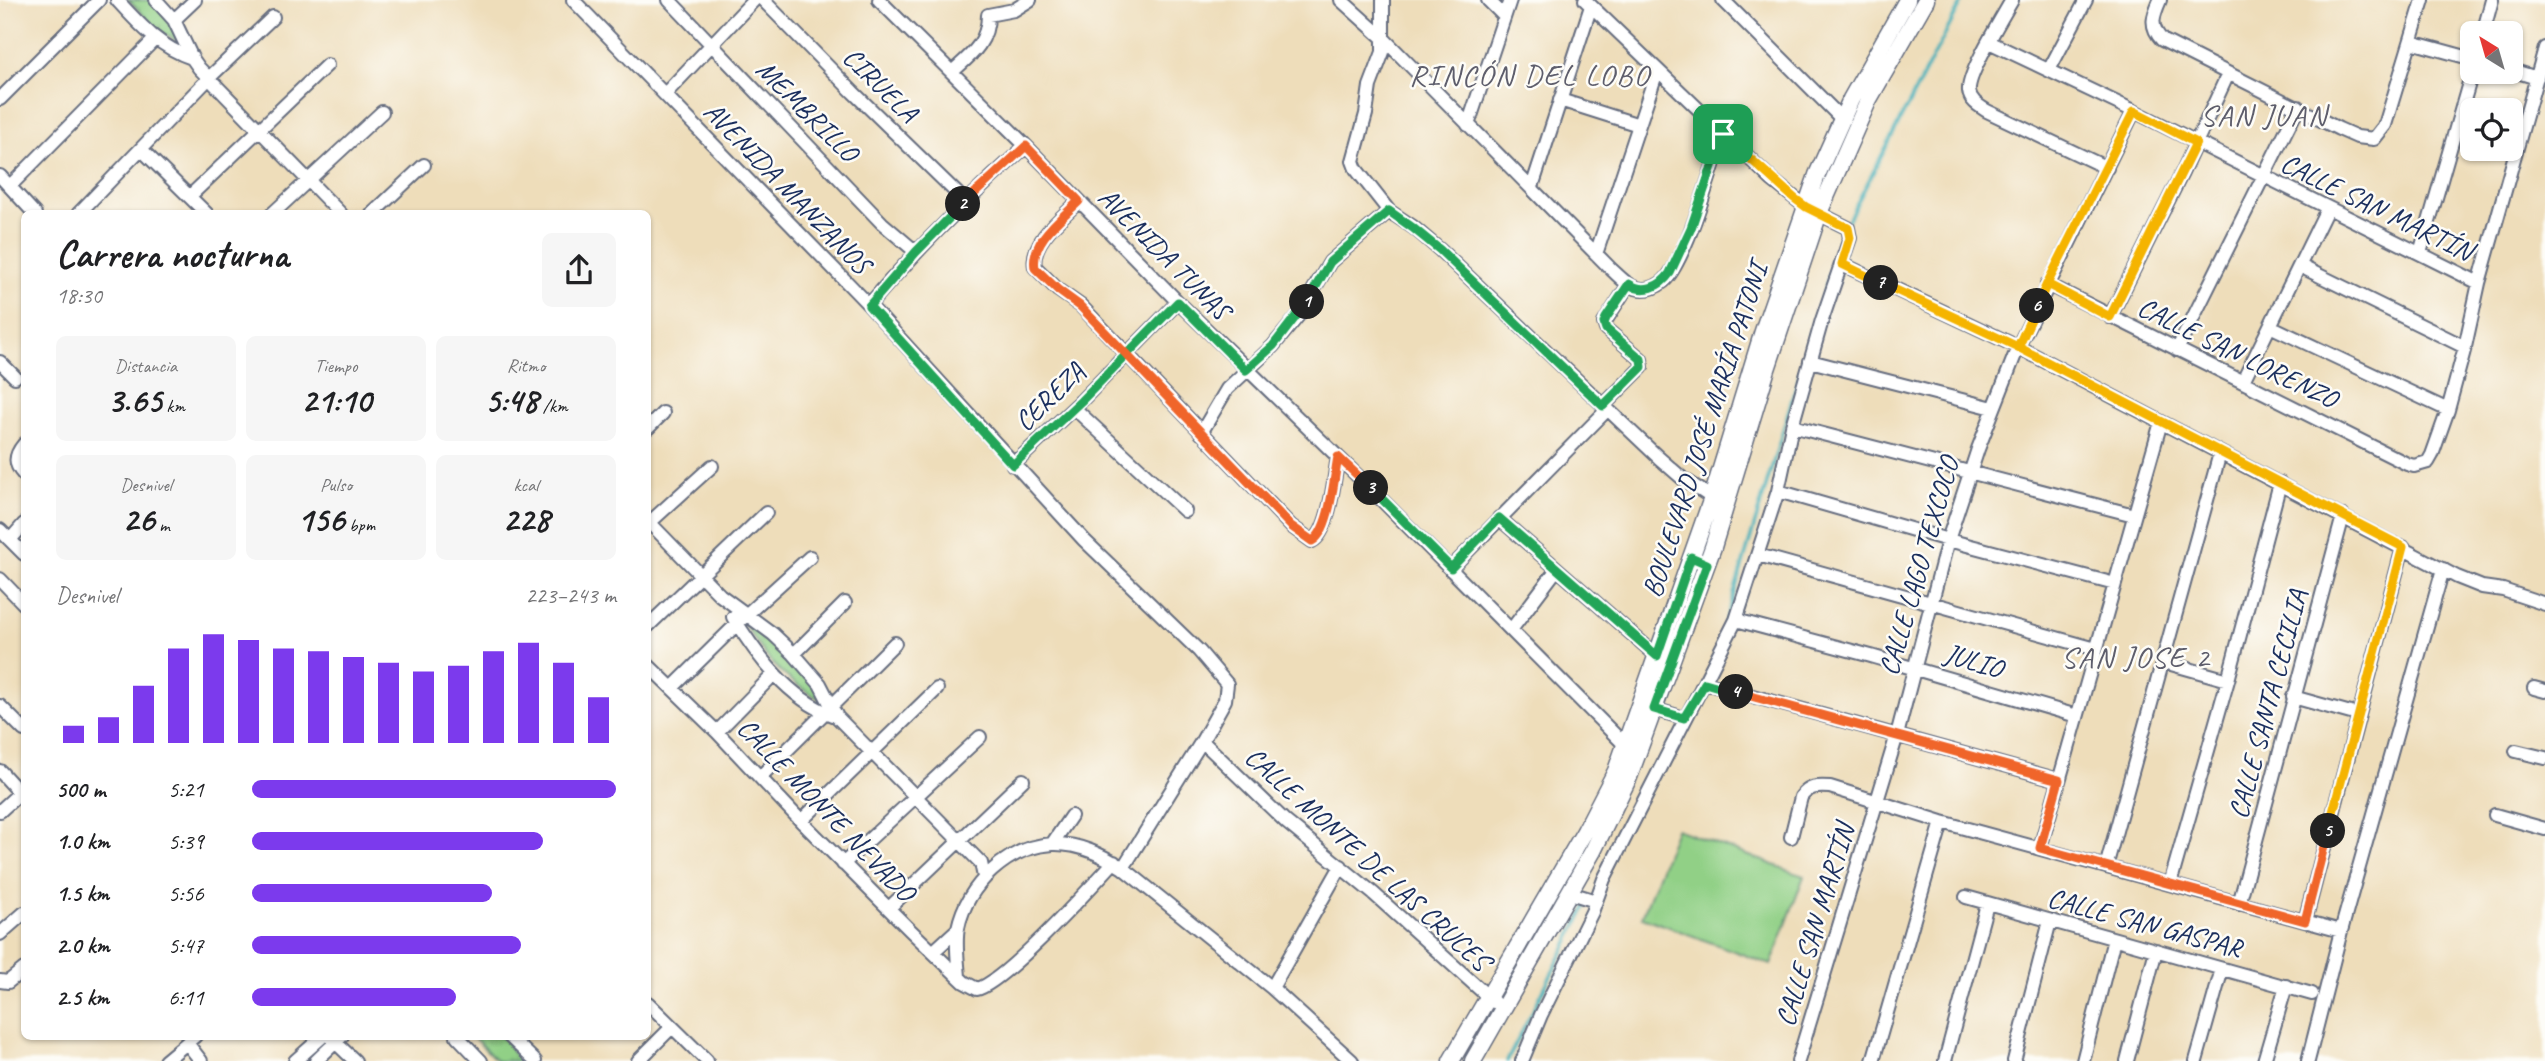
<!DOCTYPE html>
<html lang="es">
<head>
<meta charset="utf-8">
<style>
	body { margin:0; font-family:Caveat,sans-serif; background:#f6f6f6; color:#202124; height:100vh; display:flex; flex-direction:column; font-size:26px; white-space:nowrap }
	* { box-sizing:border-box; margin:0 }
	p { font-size:23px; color:#757577 }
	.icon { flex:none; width:38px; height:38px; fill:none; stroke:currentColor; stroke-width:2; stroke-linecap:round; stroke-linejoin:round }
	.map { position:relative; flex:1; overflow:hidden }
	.sheet { position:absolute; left:21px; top:210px; width:630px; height:830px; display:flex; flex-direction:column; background:#fff; border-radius:10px; box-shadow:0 2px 5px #0004 }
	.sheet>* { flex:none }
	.needle { width:46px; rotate:323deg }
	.fabs { position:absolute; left:2460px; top:21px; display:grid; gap:14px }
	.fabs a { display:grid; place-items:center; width:63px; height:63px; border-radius:10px; background:#fff; box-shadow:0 2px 5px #0004; font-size:35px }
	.pin { position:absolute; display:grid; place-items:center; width:60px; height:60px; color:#fff; margin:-30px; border-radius:14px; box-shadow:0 4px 10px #0006 }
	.km { position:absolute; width:35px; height:35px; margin:-18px; border-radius:50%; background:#222; color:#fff; font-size:19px; line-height:35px; text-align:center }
	.round { display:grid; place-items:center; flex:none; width:74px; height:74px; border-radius:10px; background:#f6f6f6 }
	.overview { display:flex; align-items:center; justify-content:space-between; height:119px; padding:0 35px }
	h1 { font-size:38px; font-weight:800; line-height:52px }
	.figures { display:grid; grid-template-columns:repeat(3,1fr); gap:10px; height:119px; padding:7px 35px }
	.figures div { display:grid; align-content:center; border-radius:10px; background:#f6f6f6; text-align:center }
	.figures b { font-size:35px; font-weight:800 }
	.figures small { font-size:19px; font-weight:400 }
	.figures p { font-size:19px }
	.chart { height:196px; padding:14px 35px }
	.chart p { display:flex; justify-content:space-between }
	.chart svg { width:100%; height:126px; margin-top:7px; stroke:#7c3aed; stroke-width:6 }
	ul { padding:0 35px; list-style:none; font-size:23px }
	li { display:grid; grid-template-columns:112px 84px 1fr; align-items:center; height:52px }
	li i { height:18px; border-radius:9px; background:#7c3aed }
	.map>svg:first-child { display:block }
	.park { fill:url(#park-tufts); stroke:#568072; stroke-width:2 }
	.garden { fill:#91d086; stroke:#568072; stroke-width:2 }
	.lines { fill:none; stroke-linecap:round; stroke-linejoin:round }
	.stream { stroke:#3daeb8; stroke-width:3.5 }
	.minor-casing { stroke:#656c7e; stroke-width:16 }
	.secondary-casing { stroke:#656c7e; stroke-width:19 }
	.minor { stroke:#fff; stroke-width:12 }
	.secondary { stroke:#fff; stroke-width:16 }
	.split-1-casing { stroke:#fff; stroke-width:14 }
	.split-2-casing { stroke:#fff; stroke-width:14 }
	.split-3-casing { stroke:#fff; stroke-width:14 }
	.split-4-casing { stroke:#fff; stroke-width:14 }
	.split-5-casing { stroke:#fff; stroke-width:14 }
	.split-6-casing { stroke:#fff; stroke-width:14 }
	.split-7-casing { stroke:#fff; stroke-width:14 }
	.split-8-casing { stroke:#fff; stroke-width:14 }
	.split-1 { stroke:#22a559; stroke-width:9 }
	.split-2 { stroke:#22a559; stroke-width:9 }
	.split-3 { stroke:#f0652b; stroke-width:9 }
	.split-4 { stroke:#22a559; stroke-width:9 }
	.split-5 { stroke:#f0652b; stroke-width:9 }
	.split-6 { stroke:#f5b400; stroke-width:9 }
	.split-7 { stroke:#f5b400; stroke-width:9 }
	.split-8 { stroke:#f5b400; stroke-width:9 }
	.labels { text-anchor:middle; stroke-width:5; stroke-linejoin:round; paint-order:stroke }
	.street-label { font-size:28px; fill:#1b2f5e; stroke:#fdfcf7 }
	.neighbourhood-label { font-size:30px; letter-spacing:2px; fill:#5e5e6c; stroke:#fdfcf7 }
</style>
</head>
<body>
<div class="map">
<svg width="2545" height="1061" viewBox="0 0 2545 1061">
	<defs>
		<pattern id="park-tufts" width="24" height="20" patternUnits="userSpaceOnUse" patternTransform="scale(1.75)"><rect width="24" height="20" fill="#91d086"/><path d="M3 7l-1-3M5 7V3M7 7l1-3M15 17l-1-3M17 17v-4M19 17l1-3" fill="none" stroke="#7cb376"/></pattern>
	</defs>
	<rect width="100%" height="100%" fill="#fdfcf7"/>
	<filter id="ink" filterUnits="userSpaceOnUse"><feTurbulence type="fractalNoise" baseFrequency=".0143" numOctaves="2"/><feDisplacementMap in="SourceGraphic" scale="14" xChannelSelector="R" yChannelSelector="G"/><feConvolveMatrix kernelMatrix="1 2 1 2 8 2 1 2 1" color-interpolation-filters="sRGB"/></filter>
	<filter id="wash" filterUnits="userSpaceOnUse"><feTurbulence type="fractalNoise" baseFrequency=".00686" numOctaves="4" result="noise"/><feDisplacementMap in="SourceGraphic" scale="28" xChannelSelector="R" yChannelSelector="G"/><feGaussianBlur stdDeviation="1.57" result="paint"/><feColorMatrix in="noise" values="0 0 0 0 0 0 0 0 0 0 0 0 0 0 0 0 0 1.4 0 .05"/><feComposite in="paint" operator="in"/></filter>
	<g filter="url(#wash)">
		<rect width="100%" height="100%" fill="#eeddba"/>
		<path class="park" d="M128,0h22l18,18 17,28 -28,-17z
			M742,619c38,25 60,43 82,83 -43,-25 -57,-40 -82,-83z
			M472,1036h28l25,25h-28z"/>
		<path class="garden" d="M1676,829l128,47 -33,89 -129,-48z"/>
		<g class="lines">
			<path class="stream" d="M1847,222l116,-222
				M1721,637l122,-408
				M1507,1061l82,-160"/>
		</g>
	</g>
	<g filter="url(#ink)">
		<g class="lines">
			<defs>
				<path id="minor" d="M117,0c22,24 43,48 75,58
					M156,0l18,20 18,38 7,10 142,146
					M573,0l296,305 215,235 115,111 28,33 -2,16 -23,41 -79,127
					M669,0l213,223 34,29
					M763,0l90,92 112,109
					M879,0l147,146 152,156 189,183 259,261
					M1341,0l42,38 229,232c9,8 19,20 32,19 7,0 15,-4 20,-8 23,-22 48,-114 59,-147
					M1383,0v52l-13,34 -4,28 -13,47 3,8 33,42
					M1488,0l16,16
					M1723,0l119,119
					M2012,0c-10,18 -45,74 -43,91 1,10 10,15 18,20l120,57
					M2160,0c-7,16 -11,26 2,40l177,89 18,8 17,2 11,-14 38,-125
					M174,20l21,-20
					M2483,33l9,-33
					M1989,42l145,69 345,172
					M2411,42l62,17
					M2049,70l37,-70
					M2511,70l26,8
					M952,72c19,-17 36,-29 36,-57l26,-5 16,-10
					M665,94l89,-94
					M0,99l99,-99
					M1560,100l79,25
					M1468,125l42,-125
					M141,149l66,65
					M0,176l35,38
					M10,186l145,-147
					M1532,187l59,-181
					M190,196l137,-131
					M1079,201c-17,17 -49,40 -44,66l23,23 23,16 210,220 21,15c18,-9 22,-64 26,-84
					M78,214l134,-139 61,-58
					M272,214l110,-102
					M372,214l52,-49
					M2420,253l53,-184
					M1596,254l61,-183
					M1842,264l176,83 439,230 25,10 21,3 42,14
					M2300,266l165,81
					M2047,284l360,180 7,2 14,-4 4,-7 16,-45 17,-63 14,-64 66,-235
					M869,305c49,-57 101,-109 157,-159
					M2110,317l72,-144 46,-99
					M2270,326l178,84
					M2177,350l121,-243
					M1810,361l183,47
					M0,362l15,15
					M2243,381l84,-172
					M1603,406l39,-39 -1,-8 -35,-30 -2,-6 25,-39
					M1074,408l111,103
					M1792,426l342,89
					M648,428l15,-15
					M1201,433l26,-44 46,-43 25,-30 32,-54 59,-51 24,16 27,23 219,208 23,20 35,23
					M24,444c-10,12 -10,20 0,31
					M1013,465l68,-64 97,-99
					M1778,491l170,49 167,44
					M1499,518l158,138
					M648,521l72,74 53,39 21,20 26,30 17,33 144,146 3,14
					M648,524l64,-58
					M0,530l24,24
					M10,540l14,-16
					M1758,555l338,94
					M1451,568l156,-158
					M0,579l24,25
					M733,617c24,39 55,81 99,98
					M1736,620l135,36 206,60
					M648,626l118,-113
					M1511,630l46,-61
					M794,654l51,-51
					M2164,662l64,18
					M648,665l69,67 84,89 109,109 54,52 13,7c27,-6 114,-102 137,-127
					M1705,683l354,97
					M672,688l74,-73 64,-58
					M2534,688l11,3
					M2293,697l65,18
					M0,706l24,24
					M1654,709l30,9
					M717,732l57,-58
					M1202,741l84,81 88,72 120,108
					M2516,751l29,7
					M0,771l20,22
					M760,777l135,-134
					M0,811l24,-22
					M2495,815l50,14
					M801,821l136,-132
					M1791,837l10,-40c8,-11 16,-11 29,-10l112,35 399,109
					M1052,844l19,-28
					M2040,848l121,-426
					M843,864l137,-127
					M2106,867l114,-414
					M2170,884l58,-204 52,-197
					M1570,893l26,8
					M1966,897l346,97
					M2239,904l104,-388
					M889,908l134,-128
					M2305,921l98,-374
					M0,934l24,-21
					M934,951l24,-22
					M959,977c-1,-15 -4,-34 -1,-49 9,-43 50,-82 95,-84 26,-1 49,11 70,24l149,120 80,73
					M0,981l8,1 16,-13
					M1272,988l69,-122
					M648,1003l59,58
					M457,1036l24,25
					M509,1036l26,25
					M330,1037l25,24
					M187,1043l14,18
					M165,1061l30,-25
					M295,1061l28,-25
					M316,1061l26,-25
					M638,1061l33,-33
					M1522,1061l19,-46 51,-103 12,-33 132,-259 42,-129 14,-65 30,-106 28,-82 -2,-10 -42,-21 -34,-27 -187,-180
					M1798,1061l99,-326 51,-195 30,-91 40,-102 116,-236
					M1873,1061l69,-239
					M1945,1061l42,-157
					M2014,1061l36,-140
					M2083,1061l31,-122
					M2127,1061l29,-111
					M2196,1061l26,-92
					M2264,1061l22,-75
					M2308,1061l33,-130 102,-362"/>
				<path id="secondary" d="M1451,1061l134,-230 31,-60 96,-273 51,-167 54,-156 34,-76 56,-99
					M1473,1061l120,-210 36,-74 84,-230 54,-178 52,-156 50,-114 57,-99"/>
			</defs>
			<use href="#minor" class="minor-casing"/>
			<use href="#secondary" class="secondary-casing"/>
			<use href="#minor" class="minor"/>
			<use href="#secondary" class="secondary"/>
		</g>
	</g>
	<g class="lines" filter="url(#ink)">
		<defs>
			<path id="split-1" d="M1307,302l23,-40 59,-51 24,17 27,22 163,156 39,-39 -1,-8 -35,-30 -2,-6 2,-5 23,-34c15,10 31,3 41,-11l21,-45 32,-94"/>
			<path id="split-2" d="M963,204l-47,48 -47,54 144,159 68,-64 97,-99 68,68 27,-24 34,-44"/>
			<path id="split-3" d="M963,204l63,-58 53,55c-17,17 -49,40 -44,67l23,22 22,16 211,220 21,15c18,-9 22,-64 26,-84l33,31"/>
			<path id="split-4" d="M1371,488l80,80 48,-50 158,138 34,-99 16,7 -53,145 30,9 21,-35 31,9"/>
			<path id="split-5" d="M1736,692l323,88 -19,68 265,73 23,-90"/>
			<path id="split-6" d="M2037,306l-19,41 385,200 -75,284"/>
			<path id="split-7" d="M1881,283l137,64 29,-63 63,33 86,-174 -62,-32 -87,173 -10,22"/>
			<path id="split-8" d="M1723,134l71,64 12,9 42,21 2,10 -8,26 39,19"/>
		</defs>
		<use href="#split-1" class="split-1-casing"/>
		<use href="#split-2" class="split-2-casing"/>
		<use href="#split-3" class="split-3-casing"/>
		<use href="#split-4" class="split-4-casing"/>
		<use href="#split-5" class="split-5-casing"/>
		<use href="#split-6" class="split-6-casing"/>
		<use href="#split-7" class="split-7-casing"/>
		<use href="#split-8" class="split-8-casing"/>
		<use href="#split-1" class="split-1"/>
		<use href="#split-2" class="split-2"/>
		<use href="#split-3" class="split-3"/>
		<use href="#split-4" class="split-4"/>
		<use href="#split-5" class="split-5"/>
		<use href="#split-6" class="split-6"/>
		<use href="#split-7" class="split-7"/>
		<use href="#split-8" class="split-8"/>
	</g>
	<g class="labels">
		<g class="street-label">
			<text transform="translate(881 84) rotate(45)" y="10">CIRUELA</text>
			<text transform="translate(808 110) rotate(45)" y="10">MEMBRILLO</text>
			<text transform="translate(788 187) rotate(46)" y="10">AVENIDA MANZANOS</text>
			<text transform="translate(2377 206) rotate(26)" y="10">CALLE SAN MARTÍN</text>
			<text transform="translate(1165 253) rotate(45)" y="10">AVENIDA TUNAS</text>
			<text transform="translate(2238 352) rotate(26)" y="10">CALLE SAN LORENZO</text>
			<text transform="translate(1049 396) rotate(-44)" y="10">CEREZA</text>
			<text transform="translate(1704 430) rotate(-72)" y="10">BOULEVARD JOSÉ MARÍA PATONI</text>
			<text transform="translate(1918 566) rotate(-74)" y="10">CALLE LAGO TEXCOCO</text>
			<text transform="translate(1974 660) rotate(17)" y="10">JULIO</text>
			<text transform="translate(2267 704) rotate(-75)" y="10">CALLE SANTA CECILIA</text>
			<text transform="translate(827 809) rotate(46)" y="10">CALLE MONTE NEVADO</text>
			<text transform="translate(1368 858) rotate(42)" y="10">CALLE MONTE DE LAS CRUCES</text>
			<text transform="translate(2145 922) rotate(15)" y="10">CALLE SAN GASPAR</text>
			<text transform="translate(1814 925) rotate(-73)" y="10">CALLE SAN MARTÍN</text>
		</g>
		<g class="neighbourhood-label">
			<text x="1530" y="85">RINCÓN DEL LOBO</text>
			<text x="2264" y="125">SAN JUAN</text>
			<text x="2136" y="667">SAN JOSE 2</text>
		</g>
	</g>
</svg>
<div class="fabs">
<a><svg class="needle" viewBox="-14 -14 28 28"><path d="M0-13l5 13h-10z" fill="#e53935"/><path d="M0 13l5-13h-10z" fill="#757577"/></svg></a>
<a><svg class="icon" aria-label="locate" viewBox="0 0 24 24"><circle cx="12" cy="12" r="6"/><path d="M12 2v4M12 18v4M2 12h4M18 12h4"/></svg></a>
</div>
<div class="pin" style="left:1723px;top:134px;background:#1e9e55"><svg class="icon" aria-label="arrive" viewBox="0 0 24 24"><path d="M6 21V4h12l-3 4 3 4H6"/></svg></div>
<b class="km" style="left:1307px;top:302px">1</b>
<b class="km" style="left:963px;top:204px">2</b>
<b class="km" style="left:1371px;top:488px">3</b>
<b class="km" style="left:1736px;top:692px">4</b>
<b class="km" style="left:2328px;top:831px">5</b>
<b class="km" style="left:2037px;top:306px">6</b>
<b class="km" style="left:1881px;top:283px">7</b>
<section class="sheet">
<div class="overview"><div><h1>Carrera nocturna</h1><p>18:30</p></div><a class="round"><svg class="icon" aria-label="share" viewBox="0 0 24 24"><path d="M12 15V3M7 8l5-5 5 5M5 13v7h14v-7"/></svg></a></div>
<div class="figures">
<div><p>Distancia</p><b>3.65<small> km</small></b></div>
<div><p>Tiempo</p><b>21:10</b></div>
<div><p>Ritmo</p><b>5:48<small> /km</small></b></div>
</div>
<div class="figures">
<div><p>Desnivel</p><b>26<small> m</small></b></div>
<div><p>Pulso</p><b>156<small> bpm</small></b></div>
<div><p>kcal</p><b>228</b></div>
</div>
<div class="chart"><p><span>Desnivel</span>223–243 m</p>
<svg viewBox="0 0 160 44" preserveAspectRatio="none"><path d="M5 44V38M15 44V35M25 44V24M35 44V11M45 44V6M55 44V8M65 44V11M75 44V12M85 44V14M95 44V16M105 44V19M115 44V17M125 44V12M135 44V9M145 44V16M155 44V28"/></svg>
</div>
<ul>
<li><b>500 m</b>5:21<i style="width:100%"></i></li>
<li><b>1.0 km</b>5:39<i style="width:80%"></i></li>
<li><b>1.5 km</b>5:56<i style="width:66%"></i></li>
<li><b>2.0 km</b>5:47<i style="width:74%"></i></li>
<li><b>2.5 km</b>6:11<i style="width:56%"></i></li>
</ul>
</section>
</div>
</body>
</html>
